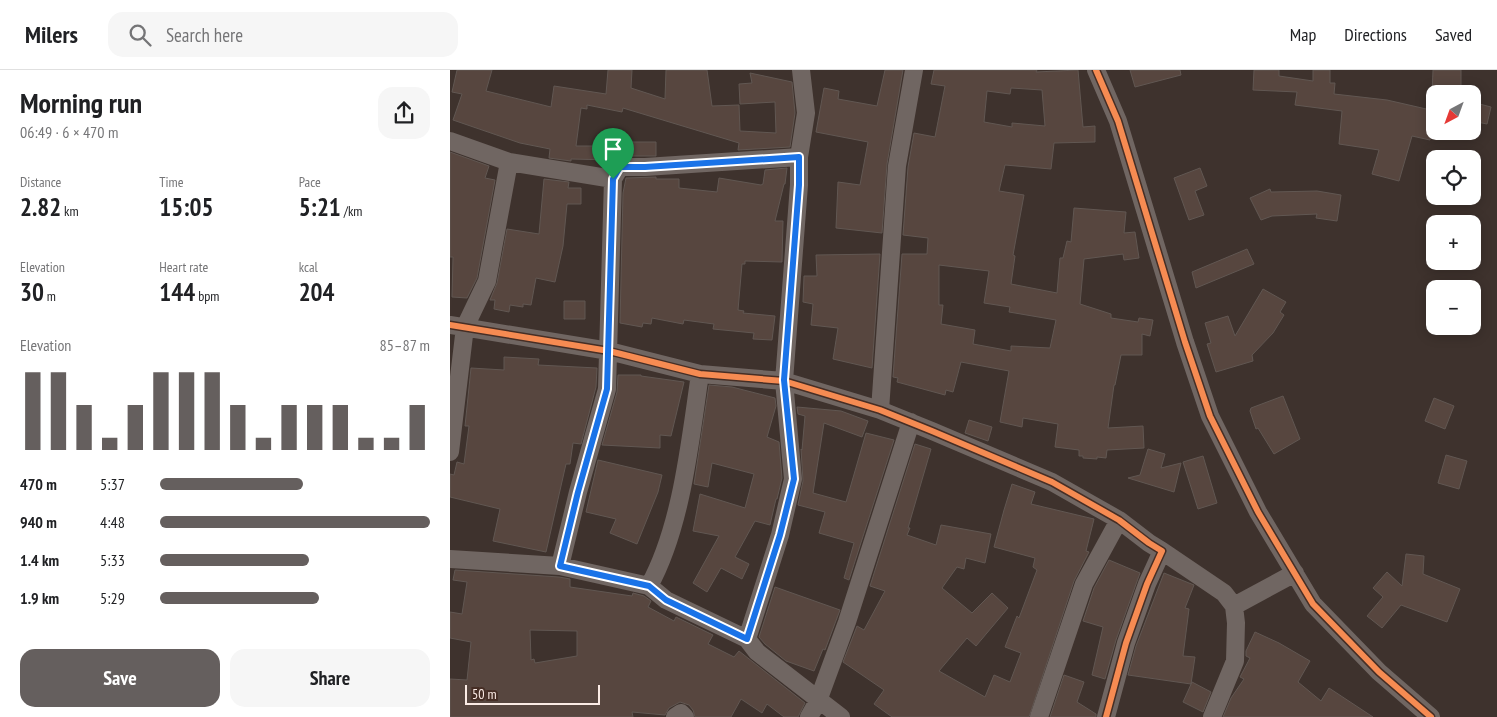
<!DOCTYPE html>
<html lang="en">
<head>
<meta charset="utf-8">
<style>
	body { margin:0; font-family:"PT Sans Narrow",sans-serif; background:#f6f6f6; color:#202124; height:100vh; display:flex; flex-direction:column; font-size:19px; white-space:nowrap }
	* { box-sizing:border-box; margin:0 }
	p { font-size:16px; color:#757577 }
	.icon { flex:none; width:28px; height:28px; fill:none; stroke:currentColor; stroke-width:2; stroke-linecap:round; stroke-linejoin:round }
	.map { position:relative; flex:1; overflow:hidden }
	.panel { display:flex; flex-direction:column; background:#fff; width:450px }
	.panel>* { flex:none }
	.needle { width:32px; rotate:221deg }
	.tools { position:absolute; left:976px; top:15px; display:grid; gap:10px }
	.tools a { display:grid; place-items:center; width:55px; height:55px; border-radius:10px; background:#fff; box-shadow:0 2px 12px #0003; font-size:25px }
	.scale { position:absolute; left:15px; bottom:12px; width:135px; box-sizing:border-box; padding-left:5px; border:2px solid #fbebe5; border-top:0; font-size:14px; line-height:18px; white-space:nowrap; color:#fbebe5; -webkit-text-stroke:4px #462e25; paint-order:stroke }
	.pin { position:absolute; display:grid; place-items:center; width:42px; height:42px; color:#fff; margin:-51px -21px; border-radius:50% 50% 50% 0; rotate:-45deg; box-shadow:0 0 5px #0007 }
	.pin .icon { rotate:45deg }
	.round { display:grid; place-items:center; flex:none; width:52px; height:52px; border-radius:15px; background:#f6f6f6 }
	.headline { display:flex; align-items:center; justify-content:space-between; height:85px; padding:0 20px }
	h1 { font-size:28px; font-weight:600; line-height:38px }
	.figures { display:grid; grid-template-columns:repeat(3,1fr); gap:8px; height:85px; padding:5px 20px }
	.figures div { display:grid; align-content:center }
	.figures b { font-size:25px; font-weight:600 }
	.figures small { font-size:14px; font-weight:400 }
	.figures p { font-size:14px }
	.chart { height:140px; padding:10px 20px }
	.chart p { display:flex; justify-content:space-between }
	.chart svg { width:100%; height:90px; margin-top:5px; stroke:#655f5e; stroke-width:6 }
	.cta { display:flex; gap:10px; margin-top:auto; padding:10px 20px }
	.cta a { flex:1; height:58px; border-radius:15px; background:#655f5e; color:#fff; font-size:20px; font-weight:600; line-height:58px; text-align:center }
	.cta a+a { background:#f6f6f6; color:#202124 }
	ul { padding:0 20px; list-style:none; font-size:16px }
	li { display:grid; grid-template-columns:80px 60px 1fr; align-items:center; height:38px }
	li i { height:12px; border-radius:6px; background:#655f5e }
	header { display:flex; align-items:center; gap:30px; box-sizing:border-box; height:70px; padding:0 25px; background:#fff; border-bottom:1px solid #e0e0e0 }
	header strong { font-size:24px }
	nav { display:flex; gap:28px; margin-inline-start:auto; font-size:18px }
	.search { width:350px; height:45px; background:#f6f6f6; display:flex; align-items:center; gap:12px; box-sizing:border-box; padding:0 18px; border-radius:15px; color:#757577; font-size:19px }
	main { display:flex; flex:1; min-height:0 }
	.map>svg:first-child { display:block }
	.building { fill:#57463f; stroke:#615752; fill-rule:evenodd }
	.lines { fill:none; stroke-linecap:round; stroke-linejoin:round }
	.street { stroke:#706662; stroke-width:18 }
	.cycleway-casing { stroke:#462e25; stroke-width:9 }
	.cycleway { stroke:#f68b52; stroke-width:6 }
	.route-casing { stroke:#fff; stroke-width:10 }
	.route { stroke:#1a73e8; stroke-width:6 }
</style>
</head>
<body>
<header>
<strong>Milers</strong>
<div class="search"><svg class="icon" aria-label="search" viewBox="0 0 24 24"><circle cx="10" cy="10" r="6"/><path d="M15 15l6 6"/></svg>Search here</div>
<nav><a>Map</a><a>Directions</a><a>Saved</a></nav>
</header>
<main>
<section class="panel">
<div class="headline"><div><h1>Morning run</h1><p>06:49 · 6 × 470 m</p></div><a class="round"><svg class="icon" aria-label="share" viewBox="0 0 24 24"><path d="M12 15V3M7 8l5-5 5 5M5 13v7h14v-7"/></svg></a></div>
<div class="figures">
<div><p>Distance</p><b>2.82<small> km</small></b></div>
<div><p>Time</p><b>15:05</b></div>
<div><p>Pace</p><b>5:21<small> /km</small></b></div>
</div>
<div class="figures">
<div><p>Elevation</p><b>30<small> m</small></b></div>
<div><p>Heart rate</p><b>144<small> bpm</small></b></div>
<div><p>kcal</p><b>204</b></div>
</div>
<div class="chart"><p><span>Elevation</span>85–87 m</p>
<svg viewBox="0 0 160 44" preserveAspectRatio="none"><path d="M5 44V6M15 44V6M25 44V22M35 44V38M45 44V22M55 44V6M65 44V6M75 44V6M85 44V22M95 44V38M105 44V22M115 44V22M125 44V22M135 44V38M145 44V38M155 44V22"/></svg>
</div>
<ul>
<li><b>470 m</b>5:37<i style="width:53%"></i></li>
<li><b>940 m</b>4:48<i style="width:100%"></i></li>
<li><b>1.4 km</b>5:33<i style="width:55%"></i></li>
<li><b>1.9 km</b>5:29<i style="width:59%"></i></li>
</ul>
<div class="cta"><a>Save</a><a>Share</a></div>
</section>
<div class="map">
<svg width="1047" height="647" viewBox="0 0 1047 647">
	<rect width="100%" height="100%" fill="#3e322d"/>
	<path class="building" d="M7,0h35l-6,21 65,16 3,-21 52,8 2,-24h24l-1,18 34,11 1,-29h41l5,36 27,-1 1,26 36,2 -1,-31 -35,2 -1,-20 13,-1 -2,-10 42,9 3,31 -5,34 -52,3 1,-7 -116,-35 -1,4 -35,-7v4l-6,-1 -5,38h55v-4h25v14h-36l-7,4 -42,-1v2l-22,-3 1,-9 -30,-6 -67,-23 9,-26 -10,-2z
		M435,0h18l-16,94 -5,69 -46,-5 2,-46 22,3 8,-43 -52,-10 8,-44 15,3 -1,8 39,7z
		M484,0h103l-1,2 42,-2 5,57 12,-1v16l-41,1 -3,26 -46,-4 -6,26 25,4 -11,60 2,1 -4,28 46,9 3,-35h3l4,-17 4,1 3,-34 52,4 -2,21 11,-1 4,26 -15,2 -1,-6 -39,5 -4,45 31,10v4l27,4 1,-4 14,2 -3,16 -8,-2v21h-21l-6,30h-1l-6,43 35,-2 1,22 -37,2 -1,8 -9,-1v2l-14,-1v-2h-4v-6l-24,-3 3,-23 -35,-6 -1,9 -22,-5 9,-51 -48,-9 -8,30 -7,-2 -1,5 -48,-13 1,-4 -5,-1 9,-123h25l1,-16 -25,-3 5,-68 6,-34 21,4 10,-51 -14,-2zM561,18l31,2 3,36 -33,-3v4l-28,-5 3,-31 23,3zM489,195l50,6 -5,32 26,4 -1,5 47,8 -6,28 -39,-2v5l-38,-7 2,-14 -34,-6 2,-19h-4z
		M680,0h50l1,5 -46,12z
		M804,0h25v6l34,5v-11h17v13h5l-1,11 53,6 48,11v8l-5,21 -18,-4 -13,45 -27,-7 7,-24 -40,-6 3,-33 -47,-6 2,-13 -44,-2z
		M983,0h28v24h-29z
		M1022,32l19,5 -4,17 -15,-3z
		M0,82l39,14 -4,12 10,2 -18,98 -10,20 -15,-1 1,-40h-3z
		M337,98l-2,16h-1l-9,37h8l-1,41 -37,-1v3h-3l-4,46 6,1 -1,2 32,3 -3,24 -19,-1 1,-6 -41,-4 1,-5 -30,-4 -1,4 -31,-6 -1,6 -8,-1 -1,4 -22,-4 3,-130 3,-15 30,-1v2h23v9l38,4 2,-14 42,7 2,-1 2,-14z
		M750,98l7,18 -12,5 9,24 -15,5 -15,-42z
		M94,109l25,3 -1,6h13v16h-14l-4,42 -8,36 -19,-4 -5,27 -8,-1v3l-13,-2 -1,7 -15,-3 1,-9h-5l7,-17 10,-54 32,5z
		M820,119l1,3 46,-1 24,4 -4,26 -21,-3 1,-4 -45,2 -11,4 -11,-22z
		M797,179l7,15 -58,24 -4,-16z
		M430,184l-8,114 -39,-9 5,-31 -27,-3 2,-21 -10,-2 1,-26h13l-1,-21z
		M813,219l23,13 -6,10 4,3 -11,18 -21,22 1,6 -37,11 -9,-28 4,-1 -6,-20 23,-7 7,20z
		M114,231h21v18h-21z
		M54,287l35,2 -1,6 59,3 -1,19 -15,57 -8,-1 -3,21h-4l-20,88 -53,-11 7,-32 -50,-12v-23l4,1 3,-13 7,2 5,-38h-4l6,-58 33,2z
		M168,305h23v1l43,6 -13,54 -11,-1v13l-58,-3 15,-53z
		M259,315l23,2 43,11 1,8 -9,31 12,5 3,36 -5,21h-1l-6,26 -15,-4 -20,36 14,7 -7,15 -21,-11 -14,24 -14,-9 26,-47 -26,-5 7,-37 45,14 9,-34 -42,-11 -4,24 -14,-3z
		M833,326l17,43 -26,15 -16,-26 -2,1 -6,-18 1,-3z
		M984,328l20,8 -9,23 -20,-8z
		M347,337l44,4 27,10 -6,16 -38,-14 -11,70 33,9 20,-69 28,7 -45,140 -5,-2 10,-35 -35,-10 6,-21 -27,-7 5,-24 -2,-32 1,1 3,-34 -7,-2z
		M519,350l23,7 -4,14 -23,-8z
		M465,374l16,5 -23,79h2l-3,7 29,10 5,-20 50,9 -6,29 -19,-5 -2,11 -7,-2 -15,21 30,25 20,-20 16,15 -32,38 -9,-8 -28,33 46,26 9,-22 16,7 11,-29 -16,-6 12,-31 2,2 18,-48 -4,-3 2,-9 -41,-11 10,-37 8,-26 23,8 -4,12 63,15 -8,32 3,1 -15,29 -45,136h-137l-18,-13 10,-14 -41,-28 14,-36 7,4 21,-39 -15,-5z
		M698,379l17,5 -4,14 20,-5 -7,29 -46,-14 12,-3z
		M996,385l21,6 -8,28 -21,-6z
		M753,386l14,47 -19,6 -15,-47z
		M148,390l64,15 -4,17 -21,52 -27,-11 6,-14 -30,-7z
		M956,484l18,2 -1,18 37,15 -13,33 -46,-17 -19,23 -15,-12 16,-19 -10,-9 14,-16 15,14z
		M659,490l31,13 -24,67 -11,39 -13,-4 11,-48 -20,-6 11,-33z
		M5,500l104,7 11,2v8l62,9 1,-3 11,3 7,5 -3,6 26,14 2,-4 37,18 -5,9 26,13 5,-6 66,52 -7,14h-14l-17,-13 -5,9 -21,-14 -10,18h-36l-2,-7 -4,-5 -9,-3 -11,6 -4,7 -33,-3 1,5h-183v-38l17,1 4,-38 -21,-4v-26l12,2 5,-32 -14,-2zM80,560l47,1v25l-42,7 -1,-4 -3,1z
		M714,503l30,12 -9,23 4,1 -6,47 12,1 -4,27 -63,-9 8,-29z
		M325,517l65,23 -15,40 -2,-1 -9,22 -28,-10 -21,-17 -6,-7z
		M805,562l24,11 31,18 -12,21 23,19 8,-13 44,29h-150l8,-19 13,-19 -4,-2 10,-19 -4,-2v-5z
		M614,605l20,7 -7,20 19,12v3h-46z
		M742,612l19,10 -8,20 -20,-10z"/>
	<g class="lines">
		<path class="street" d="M646,0l22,51 67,221 25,74 48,96 55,92 66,68 52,45
			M0,71l59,21
			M0,255l159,26 91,23 84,7 96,29 52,21 120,51 67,38 30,23 13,8 -15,33 -21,59 -20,74
			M430,340l17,-244 17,-96
			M0,382l15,-125 22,-46 22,-119 104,17
			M712,481l62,42 10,13 2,17 -1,38 -23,56
			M0,489l110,7 89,20 17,14 81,39 10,13 84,65
			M110,496l18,-74 29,-103 6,-210 7,-12h25l154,-10
			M199,516c33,-60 41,-145 51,-212
			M784,536l61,-33
			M297,569l33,-104 13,-56 -9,-98 15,-196v-28l7,-44 -5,-43
			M225,647l6,-4 4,4
			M359,647l9,-16 29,-79 64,-200
			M589,647l45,-133 35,-64"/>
		<defs>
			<path id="cycleway" d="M646,0l22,51 67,221 25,74 48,96 55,92 66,68 52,45
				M0,255l159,26 91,23 84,7 96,29 52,21 120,51 67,38 30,23 13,8 -15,33 -21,59 -20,74"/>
		</defs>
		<use href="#cycleway" class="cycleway-casing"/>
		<use href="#cycleway" class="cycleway"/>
	</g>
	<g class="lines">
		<defs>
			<path id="route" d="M349,87v28l-15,195 10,99 -14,56 -33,104 -81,-39 -17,-14 -89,-20 18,-74 29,-103 6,-210 7,-12h25z"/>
		</defs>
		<use href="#route" class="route-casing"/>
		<use href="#route" class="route"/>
	</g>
</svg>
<div class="tools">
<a><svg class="needle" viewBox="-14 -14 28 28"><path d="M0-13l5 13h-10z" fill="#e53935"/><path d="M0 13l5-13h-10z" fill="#757577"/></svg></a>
<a><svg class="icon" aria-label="locate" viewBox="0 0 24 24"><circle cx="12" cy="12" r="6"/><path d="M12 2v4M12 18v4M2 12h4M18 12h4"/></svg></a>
<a>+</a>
<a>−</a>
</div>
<div class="scale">50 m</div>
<div class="pin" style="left:163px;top:109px;background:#1e9e55"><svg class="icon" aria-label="arrive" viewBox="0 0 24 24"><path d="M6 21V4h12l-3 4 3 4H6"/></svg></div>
</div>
</main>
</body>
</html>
